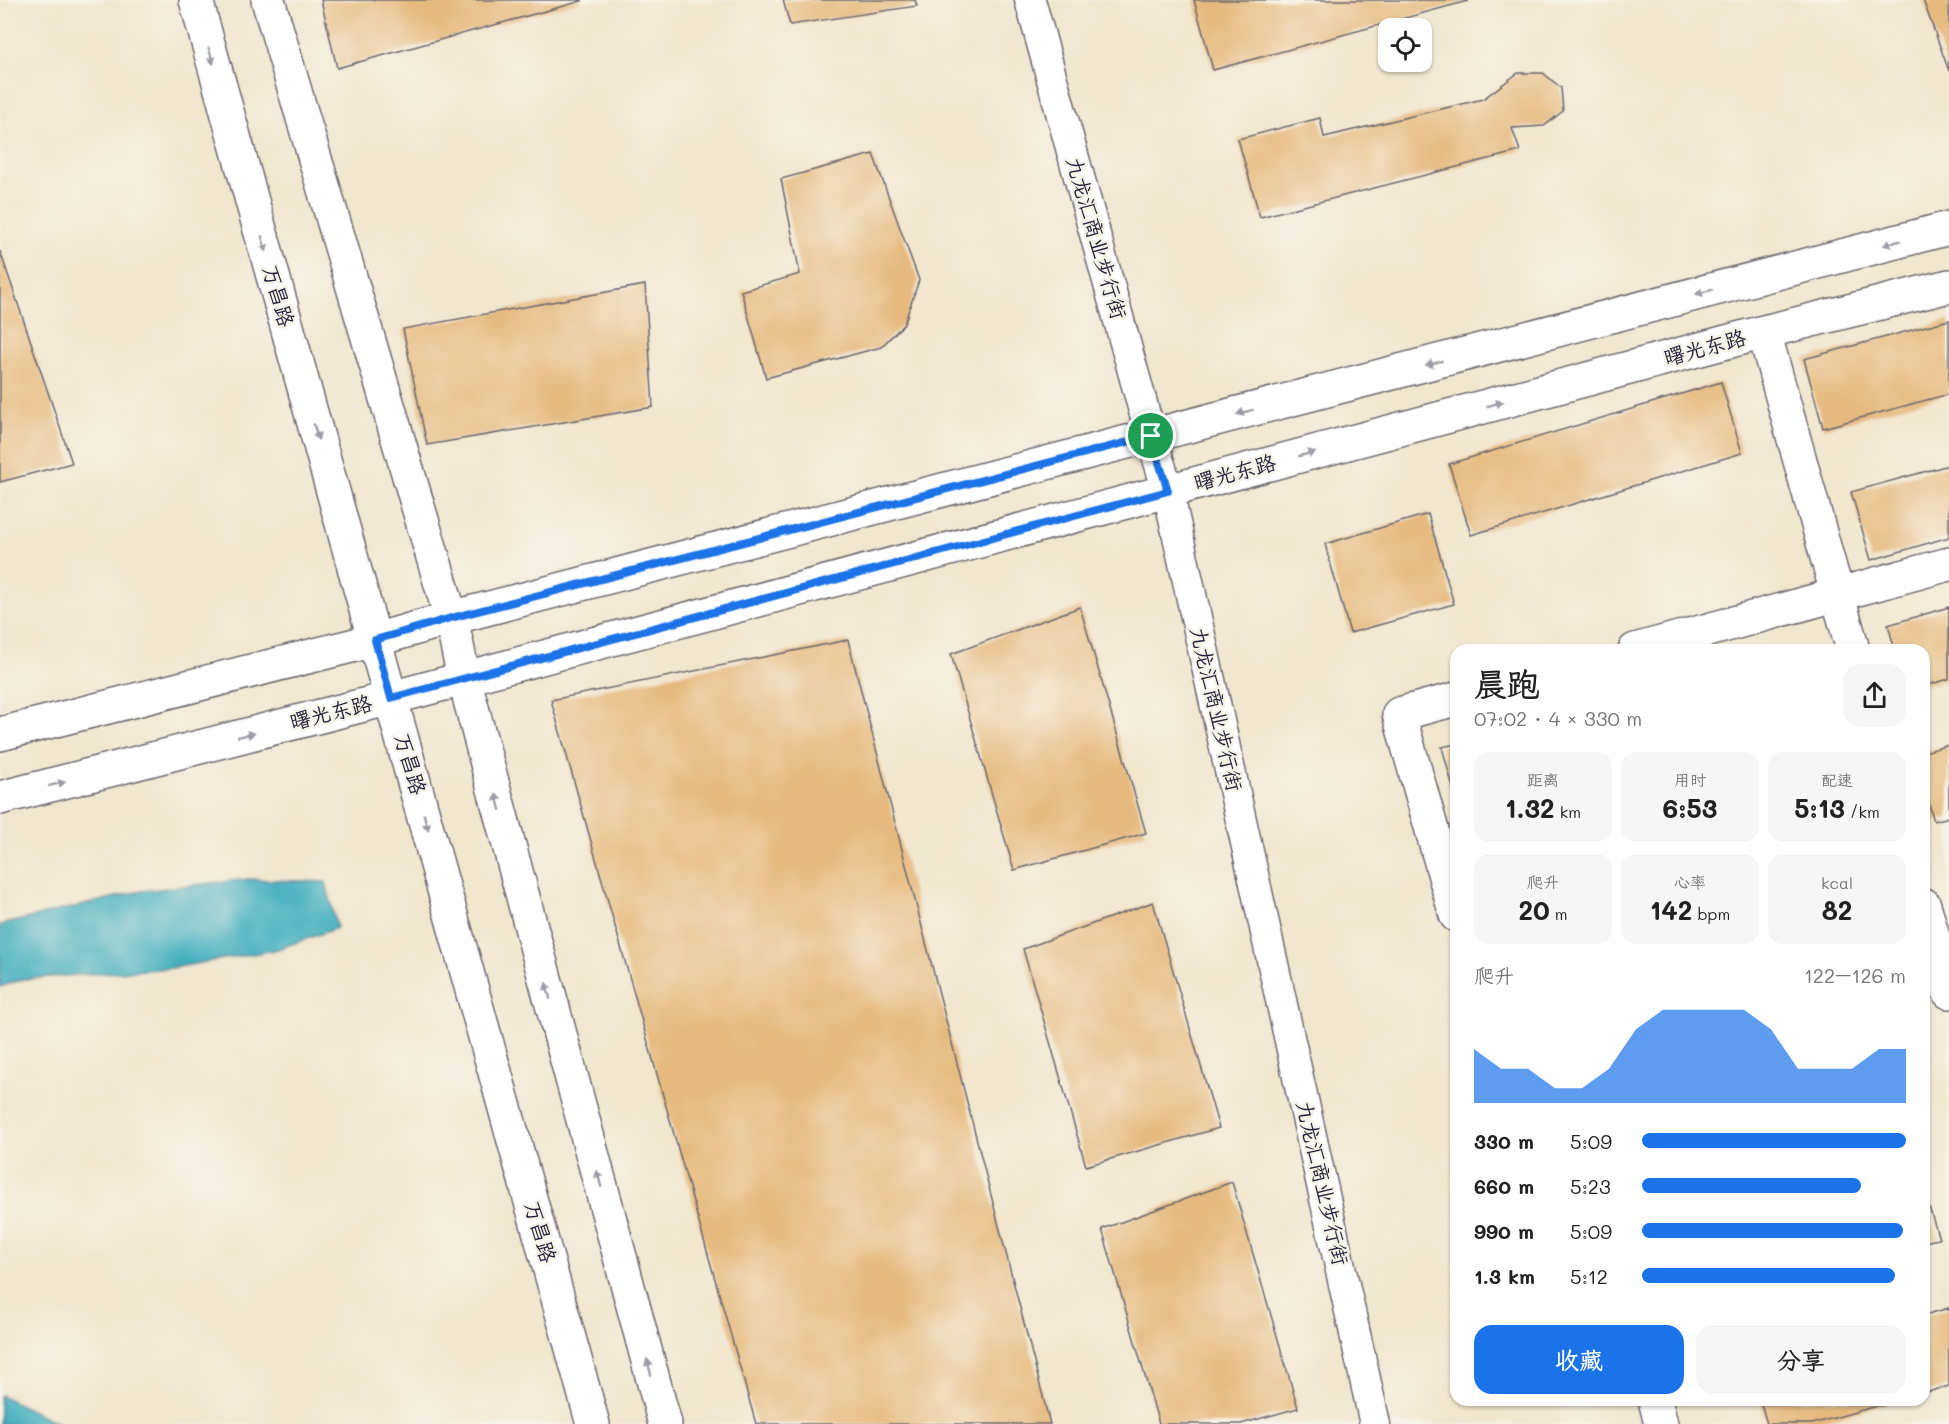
<!DOCTYPE html>
<html lang="zh">
<head>
<meta charset="utf-8">
<style>
	body { margin:0; font-family:Mali,"LXGW WenKai TC",sans-serif; background:#f6f6f6; color:#222; height:100vh; display:flex; flex-direction:column; font-size:22px; white-space:nowrap }
	* { box-sizing:border-box; margin:0 }
	p { font-size:20px; color:#767676 }
	.icon { flex:none; width:33px; height:33px; fill:none; stroke:currentColor; stroke-width:2; stroke-linecap:round; stroke-linejoin:round }
	.map { position:relative; flex:1; overflow:hidden }
	.details { position:absolute; left:1450px; top:644px; width:480px; height:762px; display:flex; flex-direction:column; background:#fff; border-radius:18px; box-shadow:0 2px 4px #0004 }
	.details>* { flex:none }
	.tools { position:absolute; left:1378px; top:18px; display:grid; gap:12px }
	.tools a { display:grid; place-items:center; width:54px; height:54px; border-radius:12px; background:#fff; box-shadow:0 2px 4px #0004; font-size:30px }
	.pin { position:absolute; display:grid; place-items:center; width:51px; height:51px; color:#fff; margin:-26px; border:3px solid #fff; border-radius:50%; box-shadow:0 2px 6px #0007 }
	.round { display:grid; place-items:center; flex:none; width:63px; height:63px; border-radius:18px; background:#f6f6f6 }
	.head { display:flex; align-items:center; justify-content:space-between; height:102px; padding:0 24px }
	h1 { font-size:33px; font-weight:700; line-height:45px }
	.stats { display:grid; grid-template-columns:repeat(3,1fr); gap:9px; height:102px; padding:6px 24px }
	.stats div { display:grid; align-content:center; border-radius:15px; background:#f6f6f6; text-align:center }
	.stats b { font-size:26px; font-weight:700 }
	.stats small { font-size:16px; font-weight:400 }
	.stats p { font-size:16px }
	.chart { height:168px; padding:12px 24px }
	.chart p { display:flex; justify-content:space-between }
	.chart svg { width:100%; height:108px; margin-top:6px; fill:#1a73e8; opacity:.7 }
	.cta { display:flex; gap:12px; margin-top:auto; padding:12px 24px }
	.cta a { flex:1; height:69px; border-radius:18px; background:#1a73e8; color:#fff; font-size:24px; font-weight:700; line-height:69px; text-align:center }
	.cta a+a { background:#f6f6f6; color:#222 }
	ul { padding:0 24px; list-style:none; font-size:20px }
	li { display:grid; grid-template-columns:96px 72px 1fr; align-items:center; height:45px }
	li i { height:15px; border-radius:8px; background:#1a73e8 }
	.map>svg:first-child { display:block }
	.water { fill:#42afbf; stroke:#32687d; stroke-width:1.5 }
	.building { fill:#e6ba7e }
	.lines { fill:none; stroke-linecap:round; stroke-linejoin:round }
	.pedestrian-casing { stroke:#6a676e; stroke-width:33 }
	.minor-casing { stroke:#6a676e; stroke-width:36 }
	.secondary-casing { stroke:#6a676e; stroke-width:36 }
	.pedestrian { stroke:#fff; stroke-width:30 }
	.minor { stroke:#fff; stroke-width:33 }
	.secondary { stroke:#fff; stroke-width:33 }
	.oneway { fill:#9c9ca7 }
	.route-casing { stroke:#fff; stroke-width:12 }
	.route { stroke:#1a73e8; stroke-width:8 }
	.labels { text-anchor:middle; stroke-width:5; stroke-linejoin:round; paint-order:stroke }
	.street-label { font-size:21px; fill:#22223b; stroke:#f7f3e8 }
</style>
</head>
<body>
<div class="map">
<svg width="1949" height="1424" viewBox="0 0 1949 1424">
	<rect width="100%" height="100%" fill="#f7f3e8"/>
	<filter id="ink" filterUnits="userSpaceOnUse"><feTurbulence type="fractalNoise" baseFrequency=".0167" numOctaves="2"/><feDisplacementMap in="SourceGraphic" scale="12" xChannelSelector="R" yChannelSelector="G"/><feConvolveMatrix kernelMatrix="1 2 1 2 8 2 1 2 1" color-interpolation-filters="sRGB"/></filter>
	<filter id="wash" filterUnits="userSpaceOnUse"><feTurbulence type="fractalNoise" baseFrequency=".008" numOctaves="4" result="noise"/><feDisplacementMap in="SourceGraphic" scale="24" xChannelSelector="R" yChannelSelector="G"/><feGaussianBlur stdDeviation="1.35" result="paint"/><feColorMatrix in="noise" values="0 0 0 0 0 0 0 0 0 0 0 0 0 0 0 0 0 1.4 0 .05"/><feComposite in="paint" operator="in"/></filter>
	<g filter="url(#wash)">
		<rect width="100%" height="100%" fill="#f1e6ce"/>
		<path class="water" d="M248,879l78,3 11,46 -62,22 -103,18 -148,11 -24,8v-62l141,-34z
			M0,1395l60,29h-60z"/>
		<g id="blocks">
			<path class="building" d="M321,0h261v1l-245,67z
				M783,0h132l2,6 -127,19z
				M1194,0h274v1l-255,69z
				M1923,0h26v71z
				M1518,73h25l18,15 2,23 -19,15 -32,2 8,23 -260,66 -22,-78 82,-21 4,19 159,-38z
				M873,154l46,126 -15,44 -23,23 -115,31 -25,-87 59,-17 -19,-95z
				M0,251l72,212 -72,19z
				M645,285l8,122 -226,38 -24,-116z
				M1949,320v74l-126,34 -19,-69z
				M1721,382l21,71 -271,82 -22,-71z
				M1949,465v72l-78,23 -20,-68z
				M1428,514l26,90 -104,29 -25,-89z
				M1080,607l66,226 -132,37 -63,-216z
				M1949,607v72l-25,7v-36h-29l-7,-25z
				M848,640l202,784h-294l-205,-724z
				M1456,744v55l-14,-52z
				M1949,745v72l-15,4 -10,-34v-35z
				M1153,902l66,226 -133,38 -63,-217z
				M1232,1182l66,226 -57,16h-82l-57,-195z
				M1924,1190l15,49 -15,3z
				M1949,1308v78l-25,7v-78z
				M1760,1400h139l-87,24h-45z"/>
		</g>
	</g>
	<g filter="url(#ink)">
		<use href="#blocks" fill-opacity="0" stroke="#6a676e" stroke-width="1.5"/>
		<g class="lines">
			<defs>
				<path id="pedestrian" d="M1030,0l121,436 17,55 207,933"/>
				<path id="minor" d="M1764,332l89,318
					M1635,650l314,-86
					M1456,699l-57,15 57,201
					M1924,905l25,87
					M1655,1400l6,24"/>
				<path id="secondary" d="M196,0l397,1424
					M268,0l183,618 13,60 201,746
					M0,734l375,-94 76,-22 1498,-390
					M0,798l391,-100 1373,-366 185,-46"/>
			</defs>
			<use href="#pedestrian" class="pedestrian-casing"/>
			<use href="#minor" class="minor-casing"/>
			<use href="#secondary" class="secondary-casing"/>
			<use href="#pedestrian" class="pedestrian"/>
			<use href="#minor" class="minor"/>
			<use href="#secondary" class="secondary"/>
		</g>
		<defs><path id="oneway-solid" d="M-6-.8H1V-3.2L6.5 0L1 3.2V.8H-6Z" transform="scale(1.5)"/></defs>
		<g class="oneway">
			<use href="#oneway-solid" transform="translate(211 56) rotate(74)"/>
			<use href="#oneway-solid" transform="translate(1892 243) rotate(165)"/>
			<use href="#oneway-solid" transform="translate(264 244) rotate(74)"/>
			<use href="#oneway-solid" transform="translate(1704 292) rotate(165)"/>
			<use href="#oneway-solid" transform="translate(1434 363) rotate(165)"/>
			<use href="#oneway-solid" transform="translate(1495 404) rotate(-15)"/>
			<use href="#oneway-solid" transform="translate(1245 412) rotate(165)"/>
			<use href="#oneway-solid" transform="translate(316 432) rotate(74)"/>
			<use href="#oneway-solid" transform="translate(1307 454) rotate(-15)"/>
			<use href="#oneway-solid" transform="translate(246 735) rotate(-14)"/>
			<use href="#oneway-solid" transform="translate(57 784) rotate(-14)"/>
			<use href="#oneway-solid" transform="translate(498 802) rotate(-105)"/>
			<use href="#oneway-solid" transform="translate(426 822) rotate(74)"/>
			<use href="#oneway-solid" transform="translate(548 991) rotate(-105)"/>
			<use href="#oneway-solid" transform="translate(599 1179) rotate(-105)"/>
			<use href="#oneway-solid" transform="translate(649 1367) rotate(-105)"/>
		</g>
	</g>
	<g class="lines" filter="url(#ink)">
		<defs>
			<path id="route" d="M1151,436l17,55 -777,207 -16,-58 76,-22z"/>
		</defs>
		<use href="#route" class="route-casing"/>
		<use href="#route" class="route"/>
	</g>
	<g class="labels">
		<g class="street-label">
			<text transform="translate(1096 238) rotate(74)" y="7">九龙汇商业步行街</text>
			<text transform="translate(278 296) rotate(74)" y="7">万昌路</text>
			<text transform="translate(1705 348) rotate(-15)" y="7">曙光东路</text>
			<text transform="translate(1235 473) rotate(-15)" y="7">曙光东路</text>
			<text transform="translate(1216 709) rotate(77)" y="7">九龙汇商业步行街</text>
			<text transform="translate(331 713) rotate(-14)" y="7">曙光东路</text>
			<text transform="translate(410 764) rotate(74)" y="7">万昌路</text>
			<text transform="translate(1322 1183) rotate(77)" y="7">九龙汇商业步行街</text>
			<text transform="translate(540 1232) rotate(74)" y="7">万昌路</text>
		</g>
	</g>
</svg>
<div class="tools">
<a><svg class="icon" aria-label="locate" viewBox="0 0 24 24"><circle cx="12" cy="12" r="6"/><path d="M12 2v4M12 18v4M2 12h4M18 12h4"/></svg></a>
</div>
<div class="pin" style="left:1151px;top:436px;background:#1e9e55"><svg class="icon" aria-label="arrive" viewBox="0 0 24 24"><path d="M6 21V4h12l-3 4 3 4H6"/></svg></div>
<section class="details">
<div class="head"><div><h1>晨跑</h1><p>07:02 · 4 × 330 m</p></div><a class="round"><svg class="icon" aria-label="share" viewBox="0 0 24 24"><path d="M12 15V3M7 8l5-5 5 5M5 13v7h14v-7"/></svg></a></div>
<div class="stats">
<div><p>距离</p><b>1.32<small> km</small></b></div>
<div><p>用时</p><b>6:53</b></div>
<div><p>配速</p><b>5:13<small> /km</small></b></div>
</div>
<div class="stats">
<div><p>爬升</p><b>20<small> m</small></b></div>
<div><p>心率</p><b>142<small> bpm</small></b></div>
<div><p>kcal</p><b>82</b></div>
</div>
<div class="chart"><p><span>爬升</span>122–126 m</p>
<svg viewBox="0 0 160 44" preserveAspectRatio="none"><path d="M0 44V22L10 30L20 30L30 38L40 38L50 30L60 14L70 6L80 6L90 6L100 6L110 14L120 30L130 30L140 30L150 22L160 22V44z"/></svg>
</div>
<ul>
<li><b>330 m</b>5:09<i style="width:100%"></i></li>
<li><b>660 m</b>5:23<i style="width:83%"></i></li>
<li><b>990 m</b>5:09<i style="width:99%"></i></li>
<li><b>1.3 km</b>5:12<i style="width:96%"></i></li>
</ul>
<div class="cta"><a>收藏</a><a>分享</a></div>
</section>
</div>
</body>
</html>
